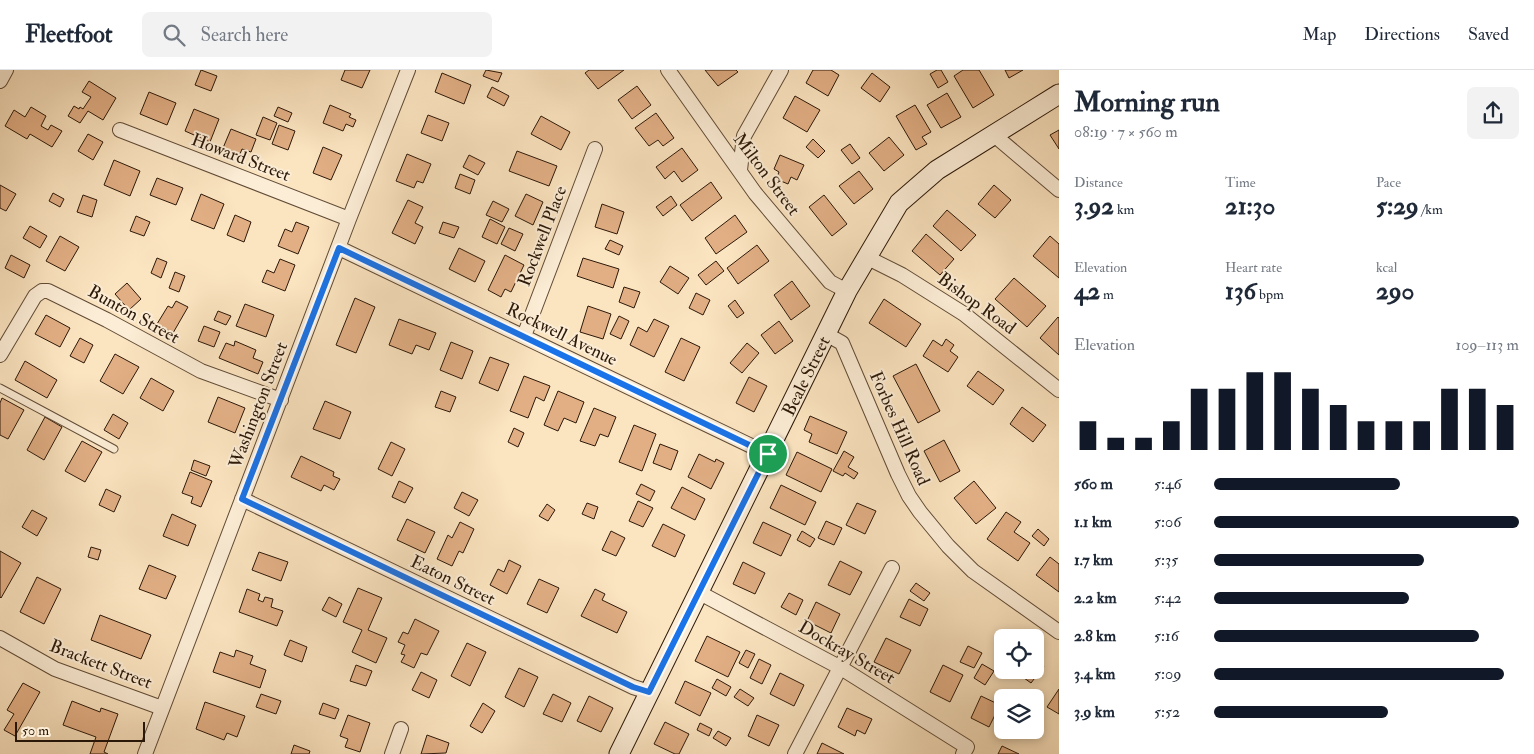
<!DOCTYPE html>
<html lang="en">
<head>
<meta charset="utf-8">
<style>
	body { margin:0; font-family:"IM FELL Double Pica",serif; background:#f2f2f3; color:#1f2937; height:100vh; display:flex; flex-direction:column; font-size:19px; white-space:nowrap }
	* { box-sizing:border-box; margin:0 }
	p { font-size:16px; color:#747a83 }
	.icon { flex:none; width:28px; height:28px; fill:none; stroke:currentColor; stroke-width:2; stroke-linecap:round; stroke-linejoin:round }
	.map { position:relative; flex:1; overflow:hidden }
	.sheet { display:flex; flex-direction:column; background:#fff; width:475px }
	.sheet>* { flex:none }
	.tools { position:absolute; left:994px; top:559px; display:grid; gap:10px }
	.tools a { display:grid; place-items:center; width:50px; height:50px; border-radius:8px; background:#fff; box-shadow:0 2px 8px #0003; font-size:25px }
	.scale { position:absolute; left:15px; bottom:12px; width:130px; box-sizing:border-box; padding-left:5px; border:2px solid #2c1808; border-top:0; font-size:14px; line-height:18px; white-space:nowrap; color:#2c1808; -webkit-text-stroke:4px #fcedd6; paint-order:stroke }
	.pin { position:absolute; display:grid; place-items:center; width:42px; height:42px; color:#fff; margin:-21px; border:2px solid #fff; border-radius:50%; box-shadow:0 1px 5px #0007 }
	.round { display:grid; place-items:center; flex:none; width:52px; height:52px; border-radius:8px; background:#f2f2f3 }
	.head { display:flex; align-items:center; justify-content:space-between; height:85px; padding:0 15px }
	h1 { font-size:28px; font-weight:700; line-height:38px }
	.figures { display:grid; grid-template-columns:repeat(3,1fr); gap:8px; height:85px; padding:5px 15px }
	.figures div { display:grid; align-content:center }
	.figures b { font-size:25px; font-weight:700 }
	.figures small { font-size:14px; font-weight:400 }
	.figures p { font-size:14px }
	.chart { height:140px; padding:10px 15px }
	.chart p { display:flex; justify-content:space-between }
	.chart svg { width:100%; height:90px; margin-top:5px; stroke:#111827; stroke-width:6 }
	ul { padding:0 15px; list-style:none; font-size:16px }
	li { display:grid; grid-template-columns:80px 60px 1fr; align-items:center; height:38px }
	li i { height:12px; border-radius:6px; background:#111827 }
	header { display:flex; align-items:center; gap:30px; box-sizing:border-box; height:70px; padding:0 25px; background:#fff; border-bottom:1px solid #e0e1e3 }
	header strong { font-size:24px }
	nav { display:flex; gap:28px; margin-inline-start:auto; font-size:18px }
	.search { width:350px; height:45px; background:#f2f2f3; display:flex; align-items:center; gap:12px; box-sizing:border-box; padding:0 18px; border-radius:8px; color:#747a83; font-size:19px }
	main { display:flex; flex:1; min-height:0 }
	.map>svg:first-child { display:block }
	.building { fill:#e2af85; stroke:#2c1808 }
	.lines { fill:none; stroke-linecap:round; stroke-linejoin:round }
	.service-casing { stroke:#604b36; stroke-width:9 }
	.minor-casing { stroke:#604b36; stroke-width:16 }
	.secondary-casing { stroke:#2c1808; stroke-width:21 }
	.service { stroke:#fcedd6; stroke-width:7 }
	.minor { stroke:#fcedd6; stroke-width:14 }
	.secondary { stroke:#fcedd6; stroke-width:19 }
	.route-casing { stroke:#fff; stroke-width:10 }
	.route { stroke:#1a73e8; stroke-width:6 }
	.labels { text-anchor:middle; stroke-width:4; stroke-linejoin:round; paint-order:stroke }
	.street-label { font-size:18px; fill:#2c1808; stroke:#fcedd6 }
</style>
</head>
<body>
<header>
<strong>Fleetfoot</strong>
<div class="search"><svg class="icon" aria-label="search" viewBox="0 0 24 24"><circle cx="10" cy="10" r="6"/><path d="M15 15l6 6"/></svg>Search here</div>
<nav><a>Map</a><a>Directions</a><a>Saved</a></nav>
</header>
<main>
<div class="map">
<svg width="1059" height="684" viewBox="0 0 1059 684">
	<rect width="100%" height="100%" fill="#fbe4c0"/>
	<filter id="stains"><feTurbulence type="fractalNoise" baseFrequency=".004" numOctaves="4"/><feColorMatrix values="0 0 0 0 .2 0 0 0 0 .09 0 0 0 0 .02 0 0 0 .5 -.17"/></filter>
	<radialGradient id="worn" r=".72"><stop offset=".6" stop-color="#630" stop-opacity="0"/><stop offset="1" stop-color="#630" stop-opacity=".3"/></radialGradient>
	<path class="building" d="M201,0l16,6 -6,15 -16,-6z
		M345,0h25l-8,18 -21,-8z
		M486,0l16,3 -4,9 -15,-6z
		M589,0h35l-26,19 -13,-16z
		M705,0h31l2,2 -20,14z
		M813,0h18l8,5 -11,21 -22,-13z
		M937,0h4l7,12 -10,6 -8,-14z
		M963,0h16l15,25 -21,13 -19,-32z
		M1005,0h18l-14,8z
		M442,3l29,12 -7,19 -29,-12z
		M872,3l18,14 -10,15 -19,-14z
		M89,11l27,17 -13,22 -15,-9 -8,12 -12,-7 6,-10 5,3 1,-2 3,2 8,-12 -9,-5z
		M637,16l14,19 -19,14 -14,-19z
		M492,17l17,9 -5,10 -17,-9z
		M149,22l27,11 -9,22 -27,-11z
		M947,23l14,24 -20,11 -14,-23z
		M795,26l25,14 -13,22 -24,-14z
		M330,35l21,9 -2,3 7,3 -3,7 -7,-3 -3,7 -20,-8z
		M915,35l16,27 -9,5 5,7 -11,6 -20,-34z
		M31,37l15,9 -5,10 7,4 3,-5 11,6 -10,16 -22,-13 -3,5 -22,-13 9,-16 11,7z
		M278,37l14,6 -4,9 -14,-6z
		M194,39l25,10 -9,23 -25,-11z
		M656,43l18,25 -11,8 -5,-6 -9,6 -14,-18z
		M428,45l21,8 -7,18 -21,-8z
		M541,46l29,16 -9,18 -30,-16z
		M263,47l14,6 -7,17 -14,-5z
		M279,55l16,6 -7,19 -16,-6z
		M231,59l25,10 -5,13 -9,-3 -2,5 -17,-6z
		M1059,60v19l-9,-14z
		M88,64l15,8 -10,18 -15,-9z
		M889,67l15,18 -20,16 -15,-18z
		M813,69l12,12 -7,7 -12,-11z
		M850,74l10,14 -8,6 -11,-14z
		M323,77l19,8 -11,25 -18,-7z
		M682,78l16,22 -16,12 -8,-11 -9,8 -9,-12z
		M517,81l40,15 -8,20 -40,-15z
		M407,84l24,10 -8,19 -6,-2 -3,7 -18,-7z
		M469,85l16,8 -7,12 -15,-8z
		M780,85l24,10 -7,15 -6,-3 -3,7 -12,-5 3,-7 -5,-3z
		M114,90l26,11 -10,25 -26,-11z
		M859,101l14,18 -19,15 -15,-18z
		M460,104l15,6 -5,14 -15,-6z
		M157,108l26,10 -7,17 -26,-10z
		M711,112l11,16 -30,23 -12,-16z
		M0,115l16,9 -10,17 -6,-3z
		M994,115l17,15 -16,18 -17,-14z
		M53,123l11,6 -4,8 -11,-6z
		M201,124l23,10 -10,25 -23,-9z
		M526,124l17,8 -10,23 -18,-9z
		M83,125l14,5 -5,17 -15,-5z
		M824,125l23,29 -15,12 -23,-29z
		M671,126l6,9 -14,11 -7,-9z
		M408,130l15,7 -8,16 8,4 -8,17 -23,-11z
		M493,131l16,8 -7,13 -16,-7z
		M602,134l22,8 -7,22 -22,-7z
		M947,140l29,25 -15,16 -28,-25z
		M235,145l16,7 -7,20 -17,-7z
		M735,145l12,17 -31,22 -11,-16z
		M136,146l14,6 -6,14 -14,-5z
		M490,149l15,8 -8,17 -15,-7z
		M296,152l13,5 -11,27 -20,-8 7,-17 7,3z
		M443,152l16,5 -5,11 -15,-5z
		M30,156l17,10 -7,12 -17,-10z
		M509,158l14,6 -8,17 -14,-7z
		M926,164l28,25 -14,16 -28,-24z
		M60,166l19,11 -14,24 -19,-10z
		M1050,166l9,8v34l-26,-22z
		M610,170l13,6 -4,9 -14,-6z
		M757,175l12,16 -31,23 -11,-16z
		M459,178l26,13 -10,21 -26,-13z
		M11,185l19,10 -6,13 -19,-10z
		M505,185l19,10 -13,27 -6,-3 -4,8 -13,-7z
		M157,188l10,4 -6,16 -10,-5z
		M583,188l36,11 -6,19 -36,-12z
		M280,189l15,6 -10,26 -23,-9 5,-12 7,3z
		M716,191l8,10 -18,14 -8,-10z
		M670,196l19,12 -11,16 -18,-12z
		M175,202l10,4 -6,16 -10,-4z
		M1014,208l32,28 -19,21 -32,-28z
		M792,211l18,25 -19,14 -17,-25z
		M127,213l14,16 -12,11 -14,-16z
		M624,217l16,5 -6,16 -15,-6z
		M696,223l14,7 -7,15 -14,-7z
		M355,228l20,9 -19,46 -20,-8z
		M884,229l37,25 -15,23 -37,-24z
		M735,230l9,13 -7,5 -9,-12z
		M176,231l12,6 -15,26 -16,-9 11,-18 4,2z
		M245,234l29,11 -8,22 -30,-11z
		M588,236l23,8 -8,25 -23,-7z
		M218,241l13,5 -5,9 -12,-5z
		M46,245l24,13 -10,19 -25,-13z
		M619,246l10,5 -8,18 -11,-5z
		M1058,247l1,1v37l-19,-17z
		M399,249l37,14 -7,17 -13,-5 -4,9 -23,-9z
		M654,249l15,7 -15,31 -24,-12 8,-18 9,5z
		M779,251l14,20 -18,13 -14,-19z
		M204,256l16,6 -6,15 -16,-6z
		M80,268l13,7 -9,18 -14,-7z
		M681,268l19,9 -16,34 -19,-9z
		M946,269l8,6 -4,6 8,6 -10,15 -25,-16 10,-16 9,6z
		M235,271l21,9 -3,8 10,4 -5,12 -39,-16 7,-15 8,3z
		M451,272l22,9 -11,28 -22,-9z
		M747,273l12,10 -17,20 -12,-10z
		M115,284l24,13 -16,27 -23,-13z
		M490,287l19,7 -11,27 -19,-8z
		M25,291l32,19 -10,18 -32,-18z
		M916,294l24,47 -22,12 -25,-47z
		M978,301l26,19 -11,15 -26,-19z
		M524,306l26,10 -6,15 -8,-4 -8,21 -18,-7z
		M749,307l18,9 -13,26 -18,-9z
		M151,308l23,13 -11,20 -23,-13z
		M441,321l15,6 -6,15 -15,-5z
		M558,321l26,11 -8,21 -12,-5 -6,13 -14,-6z
		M218,327l27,11 -10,25 -27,-11z
		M2,328l22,12 -16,29 -8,-4v-32z
		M325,331l26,11 -11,27 -27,-10z
		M1022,337l24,18 -13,17 -23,-18z
		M594,338l22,9 -8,20 -8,-3 -5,12 -15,-5z
		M113,344l15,9 -9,16 -15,-9z
		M810,346l37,16 -10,22 -28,-12 3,-8 -8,-4z
		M45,347l17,10 -18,33 -17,-10z
		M634,355l22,9 -14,37 -23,-9z
		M514,358l10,5 -6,14 -10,-5z
		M944,370l16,31 -20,11 -16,-31z
		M82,371l20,11 -17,30 -20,-11z
		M391,372l14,7 -13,27 -14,-7z
		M660,374l18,7 -7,19 -18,-7z
		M844,381l10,6 -6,10 10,6 -4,6 -9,-6 -2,3 -10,-5z
		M797,382l35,17 -11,23 -35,-17z
		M699,384l16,8 1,-3 8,4 -13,26 -23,-12z
		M301,386l33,16 -1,4 7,3 -6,11 -10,-5 -3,6 -30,-14z
		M194,390l16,6 -4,10 -15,-6z
		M190,402l22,9 -11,26 -10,-4 2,-6 -11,-4z
		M399,411l14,7 -8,15 -13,-6z
		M974,411l22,27 -20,16 -22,-26z
		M641,414l14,7 -5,10 -14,-7z
		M781,415l35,17 -11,23 -35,-17z
		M682,417l23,12 -10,21 -24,-12z
		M106,419l15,7 -7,16 -15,-7z
		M462,422l16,8 -9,16 -15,-8z
		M638,431l15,7 -10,19 -14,-6z
		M587,433l11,4 -4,12 -12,-5z
		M857,433l19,8 -11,23 -19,-9z
		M547,434l8,6 -7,11 -9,-5z
		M32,440l15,8 -10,18 -15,-9z
		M1006,442l15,10 -7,10 16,11 -12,18 -31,-22z
		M172,444l24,11 -8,21 -25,-10z
		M407,449l28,13 -10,21 -28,-13z
		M826,451l16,7 -8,17 -16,-7z
		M460,452l14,7 -11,24 -4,-2 -7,15 -15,-7 11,-24 4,3z
		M763,452l28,13 -10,21 -28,-13z
		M663,454l22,11 -10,22 -23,-11z
		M1038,459l11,10 -5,7 -12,-10z
		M611,461l14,7 -9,18 -14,-6z
		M802,461l13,8 -5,8 -13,-7z
		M91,477l10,3 -3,10 -10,-3z
		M0,481l21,12 -20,35 -1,-1z
		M259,482l29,10 -7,19 -29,-11z
		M1050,487l9,7v28l-23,-17z
		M509,490l12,6 -14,28 -17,-9 8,-16 6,3z
		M840,491l22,11 -12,23 -22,-10z
		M743,492l22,11 -10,21 -22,-10z
		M149,495l27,11 -10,23 -27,-10z
		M37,507l24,12 -17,35 -24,-12z
		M539,509l20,9 -12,25 -20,-9z
		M916,513l14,10 -6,8 -14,-10z
		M358,518l24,10 -14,32 19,8 -11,25 -24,-11 10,-22 -19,-8z
		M247,519l13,5 -2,6 5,2 2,-5 8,2 -2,8 12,4 -6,15 -38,-14z
		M595,519l10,5 -3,6 25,12 -10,21 -36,-17z
		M789,523l14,7 -7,15 -15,-8z
		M329,527l13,7 -6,13 -14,-7z
		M909,529l19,10 -8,17 -20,-9z
		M816,532l24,12 -9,19 -24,-12z
		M100,545l51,20 -10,24 -50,-19z
		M415,549l24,12 -12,24 -6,-2 -7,15 -13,-6 4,-7 -4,-1 4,-9 -7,-3 5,-10 5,2z
		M707,566l33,16 -12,25 -33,-16z
		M886,568l25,12 -12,24 -25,-12z
		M290,570l17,7 -5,15 -18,-7z
		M467,573l19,9 -16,34 -19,-10z
		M968,576l14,7 -8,15 -14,-6z
		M236,580l17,6 -3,8 16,6 -6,18 -47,-16 7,-20 14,5z
		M746,580l9,4 -7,14 -9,-5z
		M759,589l12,6 -9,19 -12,-6z
		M1035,590l9,6 -13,17 -18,-13h22z
		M982,594l12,7 -9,14 -11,-7z
		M356,595l16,6 -6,15 -16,-5z
		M943,595l20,10 -13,27 -20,-10z
		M519,598l19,9 -14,30 -19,-10z
		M421,602l16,8 -8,18 -17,-8z
		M780,603l24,12 -10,21 -24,-12z
		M717,609l14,8 -5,9 -14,-8z
		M685,611l26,12 -11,23 -25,-13z
		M23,613l17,9 -25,44 -11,-6 10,-16 -7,-4z
		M740,619l14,9 -6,8 -14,-9z
		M1059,619v25l-12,-7z
		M261,624l20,7 -5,13 -20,-7z
		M553,624l18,9 -9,19 -19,-8z
		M589,626l24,12 -12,24 -24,-11z
		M981,626l19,9 -11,22 -18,-9z
		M72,631l28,11 1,-4 17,6 -14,38 4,2h-18l6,-17 -33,-12z
		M205,632l40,14 -8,21 -10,-4 -3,7 -28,-11z
		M323,633l16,6 -4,10 -16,-5z
		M483,633l12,8 -13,22 -12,-7z
		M847,638l25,11 -7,15 -8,-4 -2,6 -17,-9z
		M348,645l22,8 -10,29 -15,-5 3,-8 -8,-3z
		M757,645l22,10 -10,21 -21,-10z
		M665,652l24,12 -10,20h-4l-21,-10z
		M700,653l12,6 -3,7 -12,-6z
		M718,661l13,7 -5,8 -13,-8z
		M427,665l22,8 -3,10 -25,1z
		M822,673l22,11h-27z
		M294,675l16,6 -1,3h-18z
		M1002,676l17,8h-21z"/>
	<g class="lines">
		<defs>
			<path id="service" d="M0,318l114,61"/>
			<path id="minor" d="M668,0l87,123 75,89 17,9
				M0,11l6,-11
				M120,60l229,89
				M994,65l65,55
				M740,100l4,-34 37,-66
				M339,178l429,206
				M866,187l36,18 62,39 95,76
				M826,264l16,9 56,131 11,22 11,16 28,34 25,25 86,61
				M524,266l71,-187
				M0,285l35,-59 7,-5h6l59,29 94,51 80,29
				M242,429l391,188 16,5
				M698,522l143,76 126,79 -4,7
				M0,568l55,31 107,39
				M145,684l204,-535 59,-149
				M392,684l9,-25
				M795,684l97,-186"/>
			<path id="secondary" d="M619,684l228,-463 52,-88 38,-33 122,-76"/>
		</defs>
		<use href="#service" class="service-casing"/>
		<use href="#minor" class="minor-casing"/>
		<use href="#secondary" class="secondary-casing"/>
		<use href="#service" class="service"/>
		<use href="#minor" class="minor"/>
		<use href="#secondary" class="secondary"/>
	</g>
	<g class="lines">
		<defs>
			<path id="route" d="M339,178l429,206 -119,238 -16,-5 -391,-188z"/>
		</defs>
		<use href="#route" class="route-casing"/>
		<use href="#route" class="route"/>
	</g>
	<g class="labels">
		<g class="street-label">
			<text transform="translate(241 87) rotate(21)" y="6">Howard Street</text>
			<text transform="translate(767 104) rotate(53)" y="6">Milton Street</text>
			<text transform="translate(542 166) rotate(-69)" y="6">Rockwell Place</text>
			<text transform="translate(977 233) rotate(36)" y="6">Bishop Road</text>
			<text transform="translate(134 244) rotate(29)" y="6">Bunton Street</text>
			<text transform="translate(562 264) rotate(26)" y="6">Rockwell Avenue</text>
			<text transform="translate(806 306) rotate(-64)" y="6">Beale Street</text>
			<text transform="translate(258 335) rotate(-69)" y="6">Washington Street</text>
			<text transform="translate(900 358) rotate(66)" y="6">Forbes Hill Road</text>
			<text transform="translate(453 510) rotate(26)" y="6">Eaton Street</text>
			<text transform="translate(847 582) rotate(30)" y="6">Dockray Street</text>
			<text transform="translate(101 594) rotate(21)" y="6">Brackett Street</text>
		</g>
	</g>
	<rect width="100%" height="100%" filter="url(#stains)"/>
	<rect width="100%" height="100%" fill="url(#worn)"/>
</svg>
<div class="tools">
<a><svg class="icon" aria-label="locate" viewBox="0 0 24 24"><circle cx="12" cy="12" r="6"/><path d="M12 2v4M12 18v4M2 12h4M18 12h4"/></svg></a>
<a><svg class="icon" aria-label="layers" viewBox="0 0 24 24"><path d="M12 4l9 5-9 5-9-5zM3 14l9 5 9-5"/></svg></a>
</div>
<div class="scale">50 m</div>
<div class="pin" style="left:768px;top:384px;background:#1e9e55"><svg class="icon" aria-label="arrive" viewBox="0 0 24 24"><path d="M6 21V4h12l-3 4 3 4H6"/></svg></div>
</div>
<section class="sheet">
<div class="head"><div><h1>Morning run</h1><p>08:19 · 7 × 560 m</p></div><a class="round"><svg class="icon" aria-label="share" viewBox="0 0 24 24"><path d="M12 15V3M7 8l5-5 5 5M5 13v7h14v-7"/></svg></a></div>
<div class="figures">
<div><p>Distance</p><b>3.92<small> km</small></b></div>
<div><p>Time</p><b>21:30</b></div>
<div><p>Pace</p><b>5:29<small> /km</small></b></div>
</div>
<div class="figures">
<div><p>Elevation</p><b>42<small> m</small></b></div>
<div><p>Heart rate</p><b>136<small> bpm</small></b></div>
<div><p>kcal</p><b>290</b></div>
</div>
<div class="chart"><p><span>Elevation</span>109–113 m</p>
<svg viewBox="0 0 160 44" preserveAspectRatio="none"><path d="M5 44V30M15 44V38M25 44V38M35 44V30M45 44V14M55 44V14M65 44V6M75 44V6M85 44V14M95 44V22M105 44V30M115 44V30M125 44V30M135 44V14M145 44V14M155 44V22"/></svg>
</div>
<ul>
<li><b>560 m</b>5:46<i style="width:61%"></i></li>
<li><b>1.1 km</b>5:06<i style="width:100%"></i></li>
<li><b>1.7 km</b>5:35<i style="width:69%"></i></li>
<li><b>2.2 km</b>5:42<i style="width:64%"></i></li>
<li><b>2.8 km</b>5:16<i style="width:87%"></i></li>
<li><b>3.4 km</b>5:09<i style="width:95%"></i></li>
<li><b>3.9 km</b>5:52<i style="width:57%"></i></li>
</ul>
</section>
</main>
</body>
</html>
